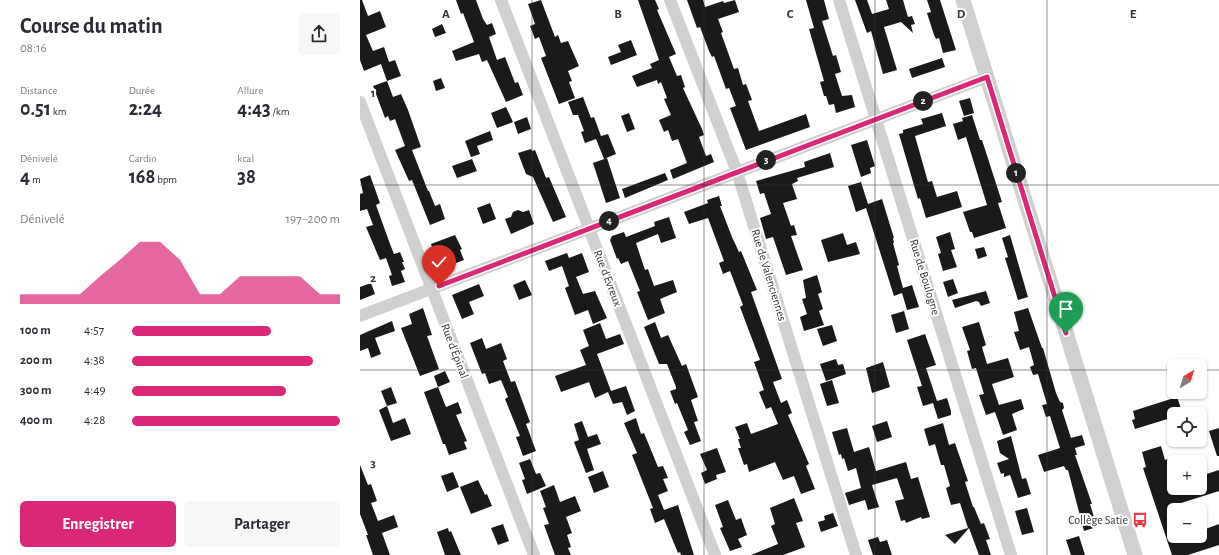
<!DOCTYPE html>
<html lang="fr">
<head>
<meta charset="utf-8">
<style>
	body { margin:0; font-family:"Alegreya Sans",sans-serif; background:#f7f7f7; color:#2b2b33; height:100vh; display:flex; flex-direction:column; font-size:15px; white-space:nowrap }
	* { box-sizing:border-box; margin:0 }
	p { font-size:13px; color:#7c7c81 }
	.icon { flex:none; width:22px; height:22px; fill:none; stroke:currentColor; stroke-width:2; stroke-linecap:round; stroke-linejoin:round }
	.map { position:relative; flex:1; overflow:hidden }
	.side { display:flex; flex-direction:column; background:#fff; width:360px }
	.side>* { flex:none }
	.needle { width:26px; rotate:38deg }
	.fabs { position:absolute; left:807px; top:359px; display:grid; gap:8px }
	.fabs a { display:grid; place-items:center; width:40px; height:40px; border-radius:6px; background:#fff; box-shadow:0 1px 3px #0004; font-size:20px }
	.pin { position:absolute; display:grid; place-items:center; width:34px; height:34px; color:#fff; margin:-41px -17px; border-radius:50% 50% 50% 0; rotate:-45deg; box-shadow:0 0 4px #0007 }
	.pin .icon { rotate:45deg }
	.km { position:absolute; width:20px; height:20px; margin:-10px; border-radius:50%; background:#222; color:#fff; font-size:11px; line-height:20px; text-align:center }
	.round { display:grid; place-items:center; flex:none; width:42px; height:42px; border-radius:6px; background:#f7f7f7 }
	.headline { display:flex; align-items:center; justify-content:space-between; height:68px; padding:0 20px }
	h1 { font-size:22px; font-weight:600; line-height:30px }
	.figures { display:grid; grid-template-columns:repeat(3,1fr); gap:6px; height:68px; padding:4px 20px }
	.figures div { display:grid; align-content:center }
	.figures b { font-size:20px; font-weight:600 }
	.figures small { font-size:11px; font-weight:400 }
	.figures p { font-size:11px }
	.chart { height:112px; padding:8px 20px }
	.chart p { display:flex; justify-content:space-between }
	.chart svg { width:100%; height:72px; margin-top:4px; fill:#db2777; opacity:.7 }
	.action { display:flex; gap:8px; margin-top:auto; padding:8px 20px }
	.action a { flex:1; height:46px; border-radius:6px; background:#db2777; color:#fff; font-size:16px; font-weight:600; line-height:46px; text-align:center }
	.action a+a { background:#f7f7f7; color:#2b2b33 }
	ul { padding:0 20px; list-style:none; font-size:13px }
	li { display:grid; grid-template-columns:64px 48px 1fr; align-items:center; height:30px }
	li i { height:10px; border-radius:5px; background:#db2777 }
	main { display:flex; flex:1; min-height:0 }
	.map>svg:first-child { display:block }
	.building { fill:#1a1a1a }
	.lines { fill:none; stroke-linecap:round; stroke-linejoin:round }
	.minor { stroke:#d0d0d0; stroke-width:12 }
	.tertiary { stroke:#d0d0d0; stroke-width:15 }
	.route-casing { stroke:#fff; stroke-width:8 }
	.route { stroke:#db2777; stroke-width:5 }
	.grid { fill:none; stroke:#333; stroke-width:1; stroke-opacity:0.55 }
	.labels { text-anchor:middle; stroke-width:4; stroke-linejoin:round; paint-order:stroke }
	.street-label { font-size:12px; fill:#333; stroke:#fff }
	.poi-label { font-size:12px; fill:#333; stroke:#fff; text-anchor:end }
	.grid-label { font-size:13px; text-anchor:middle; font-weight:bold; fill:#333; stroke:#fff; stroke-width:4; stroke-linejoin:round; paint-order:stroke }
</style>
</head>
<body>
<main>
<section class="side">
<div class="headline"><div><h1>Course du matin</h1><p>08:16</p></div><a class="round"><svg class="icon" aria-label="share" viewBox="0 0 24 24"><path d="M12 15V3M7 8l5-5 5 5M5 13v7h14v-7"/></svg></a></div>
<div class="figures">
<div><p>Distance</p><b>0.51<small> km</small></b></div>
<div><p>Durée</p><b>2:24</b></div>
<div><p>Allure</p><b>4:43<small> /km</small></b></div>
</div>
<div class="figures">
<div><p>Dénivelé</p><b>4<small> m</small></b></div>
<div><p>Cardio</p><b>168<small> bpm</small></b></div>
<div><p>kcal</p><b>38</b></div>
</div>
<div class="chart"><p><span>Dénivelé</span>197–200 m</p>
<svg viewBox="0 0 160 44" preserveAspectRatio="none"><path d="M0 44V38L10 38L20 38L30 38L40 27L50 17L60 6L70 6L80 17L90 38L100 38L110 27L120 27L130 27L140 27L150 38L160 38V44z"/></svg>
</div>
<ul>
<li><b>100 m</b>4:57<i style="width:67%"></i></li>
<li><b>200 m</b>4:38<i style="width:87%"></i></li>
<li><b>300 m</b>4:49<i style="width:74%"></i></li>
<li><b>400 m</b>4:28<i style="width:100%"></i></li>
</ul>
<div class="action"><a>Enregistrer</a><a>Partager</a></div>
</section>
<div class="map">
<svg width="859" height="555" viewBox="0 0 859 555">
	<rect width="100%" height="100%" fill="#fff"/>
	<path class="building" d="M0,0h2l6,16 12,-5 6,16 -20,8 7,16 11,-4 5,15 6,-2 6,16 -14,5 -6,-17 -17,7 -4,-11z
		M96,0h20l7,19 4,6 5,-2 4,11 -7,3 8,23 8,-3 10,26 3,-1 5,13 -17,7 -19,-42 -5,2 -3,-8 -23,7 -4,-10 22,-9 -11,-29 -2,1z
		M181,0l14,37 3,-2 3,8 7,-2 11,25 -11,5 4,10 -3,1 6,16 -16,6 -18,-46 5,-2 -7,-19 -4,2 -5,-13 5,-2 -7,-20z
		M278,0h17l4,9 -2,1 19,44 -7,3 8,19 4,-1 4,12 -2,1 19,41 2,6 -5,2 7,19 5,-2 3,8 -41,17 -3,-9 17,-7 -9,-24 -6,2 -4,-11 -4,2 -5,-12 12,-5 -7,-16 3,-1 -6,-16 -3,2 -1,-4 -20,7 -5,-11 20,-8 -2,-4 9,-4z
		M327,0h16l2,7 18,-6 1,2 11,-3 4,12 -21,7 5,13 -2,1 13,36 4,-1 5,17 3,-1 6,16 -4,1 11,30 47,-17 4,13 -64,23 -16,-42 6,-2 -7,-18 -3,1 -12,-33 -2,1 -3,-6 -9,-24 -3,1z
		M446,0h18l5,19 -7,2 11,35 3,-1 5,17 -6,2 7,22 10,-1 3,12 -19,6 -2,-9 -5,1 -3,-9h-2l-4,-14 4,-1 -15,-52 5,-1z
		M495,0h12l5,14 17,-5 -3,-9h17l5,17 4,-1 3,8 -4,1 2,8 -12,-11 -17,5 13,43 -14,4 -12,-43 -4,2z
		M567,0h13l16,50 -13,3 -4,-15 -3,1 -2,-4 -7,-22 4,-1z
		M82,24l4,9 -11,4 -3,-8z
		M271,40l6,15 -26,10 -3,-8 13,-5 -3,-7z
		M582,58l3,9 -33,11 -3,-9z
		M81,78l4,10 -9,3 -3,-10z
		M27,81l6,16 8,-3 7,16 13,37 -9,3 16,41h1l6,15 5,-2 5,15 -15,6 -18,-45 -3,1 -14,-31 10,-4 -10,-27 -5,2 -2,-5 -3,2 -12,-32z
		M223,97l8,21 3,-1 7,19 7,-2 8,20 -12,5 -8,-20 -11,4 -4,-11 3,-1 -6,-16h-5l-5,-13z
		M610,98l4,15 -10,3 -5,-15z
		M146,107l7,15 -16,6 -6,-15z
		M269,113l6,16 -8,3 -6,-16z
		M582,113l4,13 -31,10 13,46 4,-1 5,16 20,-6 5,16 -36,11 -6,-20 -2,1 -19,-65 4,-1v-3l20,-6 -2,-5z
		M612,115l8,25h2l20,62 -4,1 8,25 -32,10 -2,-6h-2l-7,-20 24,-7 -21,-68 -8,3 -5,-16 10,-3 -1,-3z
		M167,117l4,12 -13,5 -4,-12z
		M130,131l3,9 -16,6 3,8 -9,3 -6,-16z
		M507,140l8,26 -5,2 1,5 -10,4 -10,-32z
		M171,149l1,2 3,-1 11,28 3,-1 17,40 -13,5 -20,-45 -7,-3 -8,-21z
		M470,153l4,14 -37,11 1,3 -6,3 5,15 -14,4 8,23 3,-1 3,10 -6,1 12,34 -17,5 -13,-38 -7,2 -6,-21 11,-4 -7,-21 -4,1 -4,-13 49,-14 -1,-5z
		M247,158l13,40 -14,5 -13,-40z
		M112,159l5,12 -20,7 -5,-12z
		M305,173l3,7 -43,18 -3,-9z
		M10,175l10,28 -4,2 14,39 4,10 6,-2 4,10h-2l3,7 -4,2 4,11 -13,4 -3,-10 3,-1 -6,-17 -6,2 -14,-33 7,-2 -6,-16 -7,2v-17l3,-1 -3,-14z
		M501,182l7,22 14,-5 12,39h-1l1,5h-1l6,22 -2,1 6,22 9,-3 7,22 -12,3 -5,-17 -8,3 -28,-88 -10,4 -8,-26z
		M359,196l3,10h-2l12,31 7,15 2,-1 16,39 -6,2 31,87 -9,3 8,21 6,-3 5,13 -4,2 21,49 -3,2 9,23 -14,5 -7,-18 -11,4 -8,-18 -26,10 -2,-8 -3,1 -6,-17h3l-3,-9h2l-5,-12 12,-4 4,11 27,-10 -7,-17 -5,2 -7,-17 5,-2 -10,-28 6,-2 -20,-53 3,-2 -13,-34 -7,3 -4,-11 5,-2 -16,-43 -19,6 -5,-12 24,-9 -1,-3z
		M130,203l6,16 -13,5 -6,-16z
		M158,210l5,2 6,-2 5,14 -23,10 -6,-15 6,-2 2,-5z
		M309,217l7,21 -15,5 -3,-9 -22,9 9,27 3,-1 6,17 19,-6 4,12 -17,7 5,14 -17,7 -11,-28 3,-1 -12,-30 -7,3 -3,-6 -1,1 -7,-19 2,-4 12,-4 2,5 29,-11 -1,-4z
		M590,232l5,17 -4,1 6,17 -14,4 -5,-17 3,-1 -5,-16z
		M483,233l4,12 9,-3 4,12 -32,8 -7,-22z
		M95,235l7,14 -2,1 4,10 -24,9 -9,-25z
		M650,235l18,62 -10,3 -13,-42 3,-1 -6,-19z
		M624,247l3,9 -9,3 -3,-10z
		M207,253l2,5 13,-5 7,19 -13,5 7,17 12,-3 12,27 -14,6 -5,-14 -13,5 -10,-27 4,-2 -7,-20 -13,5 -4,-10z
		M457,275l5,17 -4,2 5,15 -4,2 5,14 -20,6 -4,-14 7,-3 -5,-15 4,-1 -3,-18z
		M593,279l5,14 -10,4 -5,-15z
		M165,280l7,15 -13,5 -6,-15z
		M11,283l4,11 -15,6v-13z
		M119,284l5,12 -15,6 5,12 -12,5 -10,-24z
		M626,291l4,12 -9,3 -2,-4 -3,-1 -21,7 -3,-8z
		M63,308l9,27 -5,1 12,33 -19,7 -19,-48 11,-4 -3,-10z
		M668,308l14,40h1l13,45 4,9 3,1 1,5 -2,2 9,28 11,-3 3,10 -10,3 2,7h-2l17,49h-2l7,23 -13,4 -16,-61h-2l-2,-4 -20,6 -6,-17 22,-7 -10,-32 -4,1 -4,-12 5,-1 -9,-30 -5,1 -3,-8 4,-2 -5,-18 -9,3 -6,-18 5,-1 -5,-19z
		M544,311l5,18 -13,4 -5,-18z
		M32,321l3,10 -20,7 6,16 -10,4 -3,-10 -8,3v-16z
		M295,322l6,16 7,-3 14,31 4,-2 12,33 -7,3 7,21 -4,1 7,19 -11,4 -6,-13 4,-2 -11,-27 -2,1 -5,-13 6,-2v-2l-9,-23h-8l-15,-37z
		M619,322l7,23 -4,2 5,17 21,-6 6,19 -22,7 7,21 22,-6 3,10 -12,5 5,16 -14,5 -8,-23 -9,3 -7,-20 5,-1 -8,-26 -4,1 -5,-18 3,-1 -8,-23z
		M240,323l6,16 14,-5 4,10 -27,10 14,37 15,-5 9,25 -8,4 -5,-13 -9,2 -5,-12 -13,6 -6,-16 -28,10 -6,-16 31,-11 -6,-15 9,-4 -6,-16z
		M472,325l5,16 -14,5 -6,-17z
		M565,334l11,31 -10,3 11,33 10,-3 4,13v4l-13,4 -5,-16 -10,3 -6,-19 5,-1 -15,-46z
		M122,338l4,11 15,-6 6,16 -4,2 8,21 4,-1 4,11 11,30 -4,2 10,27 -13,5 -7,-19 4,-1 -15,-37 3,-2 -7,-17 -12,4 -4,-11 -3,1 -12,-31z
		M476,359l2,6 5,-1 3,10 -20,7 -6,-17z
		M523,362l7,25 -18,6 -6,-25z
		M85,371l5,11 -12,5 -4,-11z
		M472,380l7,23 -12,3 -7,-22z
		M31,387l6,16 -10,3 -6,-15z
		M78,387l8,20 12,-5 4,11 -6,2 11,26 -3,1 3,7 -18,6 -4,-11h-2l-19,-52z
		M817,397l6,17h-9v3l-39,12 -3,-9 3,-1 -2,-8z
		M27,406l6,17 12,-5 6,16 -20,7 -12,-31z
		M276,418l5,16 3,-1 14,34 5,-1 5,12 -5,1 5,12 -10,4 6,15 14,-5 16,50h-13l-1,-3 -2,1 -14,-34 -9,4 -5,-14 3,-1 -21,-53 5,-2 -13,-30z
		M222,421l6,16 9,-3 4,10 -14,5 7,21 -8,3 -12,-31 5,-2 -5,-16z
		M527,421l5,16 -15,5 -5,-16z
		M583,423l6,22 6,-2 13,38 -3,1 8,25h1l7,17 3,-1 6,16 -4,1 5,15h-12l-10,-27 -14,16 -10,-9 23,-7 -8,-25 -9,2 -5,-17 4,-2 -6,-21h-3l-6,-21 -6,2 -5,-17z
		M487,428l7,24 15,-5 7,24 30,-9 5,17 7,-2 12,40 -8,2 -1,-2 -15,6 -1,-3 -4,1 -6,-20 9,-2 -7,-21 -25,7 7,22 -11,3 -3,-10 -16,5 -4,-12 16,-5 -5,-20 -8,3 -4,-13 -2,1 -1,-5 -2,1 -7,-23z
		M859,428v28h-2l-8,-25z
		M651,436l11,43 4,-1 5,16 -13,4 -8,-23 -6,2v-4l-3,1 -4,-11 12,-4 -9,-6 -3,-12z
		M801,446l4,14 5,-2 4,13v17h26v-12l19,-6v21l-41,13 2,6h-6v26h26v-5l19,-7v21l-31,10h-16l-29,-87 3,-1 -4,-15z
		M357,448l9,24 -10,3 1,4 -12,5 -4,-11 6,-3 -7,-16z
		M170,459l6,15 4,-1 6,13 -19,8 -5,-14 3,-1 -6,-16z
		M0,465l8,20 3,-1 6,17 -6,2 7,18 16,-6 4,12 -16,6 8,22h-17l-7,-20h2l-8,-21z
		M243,471l6,16 -15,6 -6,-16z
		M93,472l6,15 -12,5 -6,-16z
		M118,480l7,15 2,-1 5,12 -21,8 -11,-27z
		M194,485l6,17 15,-6 6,15 -15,6 6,16 -5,2 4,12 -3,1 3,7h-16l-11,-30 5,-1 -6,-16 3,-1 -6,-16z
		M434,498l9,23 -7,2 9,24 -22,8h-32l27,-11 -7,-18 4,-2 -5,-16z
		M368,500l8,20 5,-2 6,17 -9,4 4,8 -12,4 -10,-23 3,-1 -8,-22z
		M667,508l7,24 -12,3 -7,-24z
		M473,513l5,13 -17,6 -3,-10 7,-2 -1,-4z
		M143,524l6,17 -11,4 -7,-17z
		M88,528l1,4 2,-1 10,24h-16l-8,-23z
		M719,536l6,19h-14l-5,-15z
		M518,537l2,5 7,-2 5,15h-19l-5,-15z"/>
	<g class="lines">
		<path class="minor" d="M141,0l214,555
			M310,0l67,172 119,383
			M479,0l172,555
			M0,102l174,453
			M0,316l627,-239"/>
		<path class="tertiary" d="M603,0l172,555"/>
	</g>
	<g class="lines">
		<defs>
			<path id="route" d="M79,286l548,-209 79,256"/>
		</defs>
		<use href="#route" class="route-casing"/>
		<use href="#route" class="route"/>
	</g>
	<path class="grid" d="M172,0v555M344,0v555M515,0v555M687,0v555M0,185h859M0,370h814M840,370h19"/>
	<defs>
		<symbol id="bus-bare" viewBox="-9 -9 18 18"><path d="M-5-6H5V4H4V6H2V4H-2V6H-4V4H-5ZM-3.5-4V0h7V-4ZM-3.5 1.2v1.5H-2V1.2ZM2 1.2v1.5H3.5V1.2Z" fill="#e63946" stroke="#fff" stroke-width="2.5" paint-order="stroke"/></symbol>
	</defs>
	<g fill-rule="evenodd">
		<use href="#bus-bare" x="769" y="509" width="22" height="22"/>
	</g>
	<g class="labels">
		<g class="street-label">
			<text transform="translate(409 275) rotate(73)" y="4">Rue de Valenciennes</text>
			<text transform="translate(565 277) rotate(73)" y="4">Rue de Boulogne</text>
			<text transform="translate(248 278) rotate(69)" y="4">Rue d'Evreux</text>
			<text transform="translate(95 351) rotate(69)" y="4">Rue d'Épinal</text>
		</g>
		<g class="poi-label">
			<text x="768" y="524">Collège Satie</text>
		</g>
	</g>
	<g class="grid-label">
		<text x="86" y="18">A</text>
		<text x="258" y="18">B</text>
		<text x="430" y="18">C</text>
		<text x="601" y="18">D</text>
		<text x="773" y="18">E</text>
		<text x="13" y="97">1</text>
		<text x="13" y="282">2</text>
		<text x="13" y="467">3</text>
	</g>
</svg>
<div class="fabs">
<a><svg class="needle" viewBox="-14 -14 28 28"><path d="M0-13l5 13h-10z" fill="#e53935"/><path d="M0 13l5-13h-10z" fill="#7c7c81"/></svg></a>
<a><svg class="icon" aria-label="locate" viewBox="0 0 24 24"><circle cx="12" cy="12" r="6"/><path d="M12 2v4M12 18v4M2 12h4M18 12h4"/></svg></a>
<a>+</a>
<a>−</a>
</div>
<div class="pin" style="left:706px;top:333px;background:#1e9e55"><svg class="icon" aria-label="arrive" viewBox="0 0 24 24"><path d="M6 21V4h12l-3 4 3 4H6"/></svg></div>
<div class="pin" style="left:79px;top:286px;background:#d93025"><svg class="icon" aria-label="check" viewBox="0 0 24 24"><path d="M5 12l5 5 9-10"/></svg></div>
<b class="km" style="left:656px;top:173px">1</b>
<b class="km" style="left:563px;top:101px">2</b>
<b class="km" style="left:406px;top:160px">3</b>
<b class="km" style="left:249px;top:221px">4</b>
</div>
</main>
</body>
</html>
